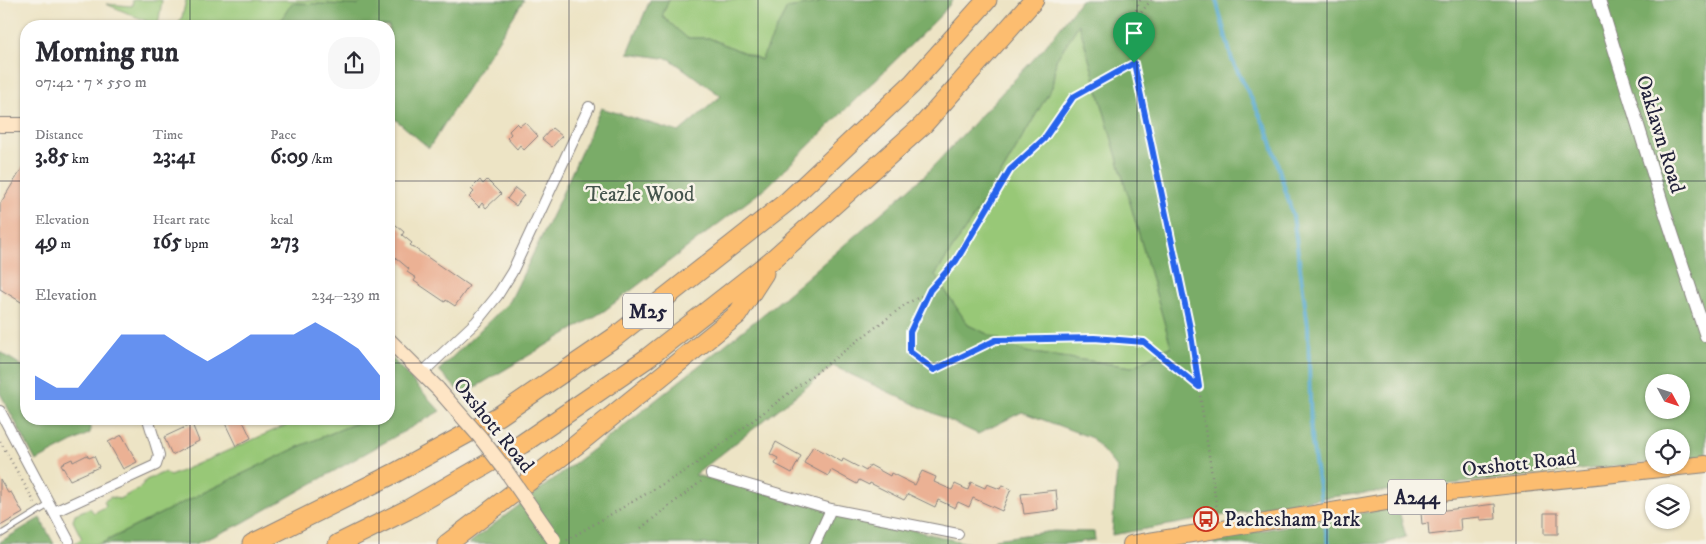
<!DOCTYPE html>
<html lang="en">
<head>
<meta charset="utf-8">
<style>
	body { margin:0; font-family:"IM FELL DW Pica",serif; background:#f7f7f7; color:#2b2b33; height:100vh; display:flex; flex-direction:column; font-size:19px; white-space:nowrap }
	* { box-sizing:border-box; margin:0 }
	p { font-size:16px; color:#7c7c81 }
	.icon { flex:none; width:28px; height:28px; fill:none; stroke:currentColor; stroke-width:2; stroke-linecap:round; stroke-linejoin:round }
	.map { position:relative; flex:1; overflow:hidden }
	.sheet { position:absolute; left:20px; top:20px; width:375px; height:405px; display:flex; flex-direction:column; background:#fff; border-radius:20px; box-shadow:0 1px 4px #0004 }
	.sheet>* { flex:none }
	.needle { width:32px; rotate:130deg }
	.controls { position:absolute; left:1645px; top:374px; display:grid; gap:10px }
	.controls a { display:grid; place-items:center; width:45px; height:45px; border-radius:50%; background:#fff; box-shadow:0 1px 4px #0004; font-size:25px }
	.pin { position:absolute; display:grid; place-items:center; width:42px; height:42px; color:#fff; margin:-51px -21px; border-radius:50% 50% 50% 0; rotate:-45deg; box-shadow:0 0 5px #0007 }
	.pin .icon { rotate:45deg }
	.round { display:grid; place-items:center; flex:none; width:52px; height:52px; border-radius:20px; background:#f7f7f7 }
	.overview { display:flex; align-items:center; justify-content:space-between; height:85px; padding:0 15px }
	h1 { font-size:28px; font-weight:800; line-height:38px }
	.figures { display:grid; grid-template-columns:repeat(3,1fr); gap:8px; height:85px; padding:5px 15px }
	.figures div { display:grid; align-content:center }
	.figures b { font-size:21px; font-weight:800 }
	.figures small { font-size:14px; font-weight:400 }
	.figures p { font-size:14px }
	.chart { height:140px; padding:10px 15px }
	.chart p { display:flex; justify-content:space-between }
	.chart svg { width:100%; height:90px; margin-top:5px; fill:#2563eb; opacity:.7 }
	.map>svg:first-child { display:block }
	.green { fill:#98c877; stroke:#5d7559 }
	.forest { fill:#7aac68; stroke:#4e6752; fill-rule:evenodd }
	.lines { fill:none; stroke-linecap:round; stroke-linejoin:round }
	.stream { stroke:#52a8ce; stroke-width:4 }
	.building { fill:#ebb194 }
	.service-casing { stroke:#888380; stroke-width:7 }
	.minor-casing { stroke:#888380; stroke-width:12 }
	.tertiary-casing { stroke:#888380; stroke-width:14 }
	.secondary-casing { stroke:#888380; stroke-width:16 }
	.primary-casing { stroke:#888380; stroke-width:18 }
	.motorway-casing { stroke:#888380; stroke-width:21 }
	.path { stroke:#888380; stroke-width:2.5; stroke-dasharray:1 4; stroke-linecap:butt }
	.service { stroke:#fff; stroke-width:5 }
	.minor { stroke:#fff; stroke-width:10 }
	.tertiary { stroke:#fff; stroke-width:12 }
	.secondary { stroke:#fee5c5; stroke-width:14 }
	.primary { stroke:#fcbd6f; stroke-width:16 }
	.motorway { stroke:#fcbd6f; stroke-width:19 }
	.secondary-bridge-casing { stroke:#888380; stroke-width:16; stroke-linecap:butt }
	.secondary-bridge { stroke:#fee5c5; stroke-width:14 }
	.route-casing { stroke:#fff; stroke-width:10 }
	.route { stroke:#2563eb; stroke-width:6 }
	.grid { fill:none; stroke:#22223b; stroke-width:1; stroke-opacity:0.55 }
	.labels { text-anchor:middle; stroke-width:5; stroke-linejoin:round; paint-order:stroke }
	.shield { fill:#f7f3e8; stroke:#62616f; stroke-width:1 }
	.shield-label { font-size:20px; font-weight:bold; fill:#22223b }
	.street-label { font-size:21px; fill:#22223b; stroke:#f7f3e8 }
	.park-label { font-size:21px; fill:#45544d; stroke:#f7f3e8 }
	.poi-label { font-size:21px; fill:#22223b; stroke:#f7f3e8; text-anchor:start }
</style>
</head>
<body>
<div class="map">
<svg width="1706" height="544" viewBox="0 0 1706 544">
	<rect width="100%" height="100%" fill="#f7f3e8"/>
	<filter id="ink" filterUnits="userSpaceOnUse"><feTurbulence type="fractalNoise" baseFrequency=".02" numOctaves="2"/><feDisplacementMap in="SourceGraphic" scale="10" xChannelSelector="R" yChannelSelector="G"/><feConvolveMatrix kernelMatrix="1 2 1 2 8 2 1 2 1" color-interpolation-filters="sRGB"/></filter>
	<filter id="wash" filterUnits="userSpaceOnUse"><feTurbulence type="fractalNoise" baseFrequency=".0096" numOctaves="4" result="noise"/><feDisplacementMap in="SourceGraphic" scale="20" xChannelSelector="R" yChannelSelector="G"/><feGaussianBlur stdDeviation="1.12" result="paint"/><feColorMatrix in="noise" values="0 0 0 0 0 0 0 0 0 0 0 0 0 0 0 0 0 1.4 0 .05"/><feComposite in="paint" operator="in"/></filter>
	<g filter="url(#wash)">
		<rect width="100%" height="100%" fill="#ede4c5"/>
		<path class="green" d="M133,0h29l-4,26 -52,-22 26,2z
			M186,0h177l-5,5 -66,-2 -15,23h-100l5,-9z
			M669,0h150v3l-32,5 -25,52 -53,-22h-22l-25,-22z
			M1079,24l92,322 -38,21 -107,-15 -58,-27 -33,-50 61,-92 56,-96 4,-27z
			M300,419h66l-68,28 -120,58 -78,39h-28l10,-5 -9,-18 2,-7 15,-6 4,5 12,-7 -2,-5 7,-4 8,2 20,-10 7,-9 19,-8 5,4z"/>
		<path class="forest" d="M363,0h161l-95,148 -40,-34v-88h-112l15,-23 66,2z
			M650,0h19l-7,16 25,22h22l52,22 26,-52 32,-5v-3h134l-12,15 -173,171 -164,125 -142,84 -23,-25 71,-69 47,-96 44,-97 78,24 42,-36 -51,-37 -42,-6z
			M1081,0h625v456l-25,3v-21h-27v24l-333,36 -209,37 5,-67 -25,-30 -70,-26 -44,22 -145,-68 -138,109 258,65 19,4h-504l149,-113 159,-127 148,-128 121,-129zM1079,24l92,322 -39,21 -106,-15 -58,-27 -33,-50 61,-92 56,-96 4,-27zM1654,382h27v28h-27z
			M0,352l24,15 2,-3v55h59l6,8 -1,6 -54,28 -36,-68z
			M389,355l51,56 -201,114 -44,19h-95l78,-39 120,-58 68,-28h23z
			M1398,507l8,30 -22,7h-169l-4,-5z
			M40,518l14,26h-54v-2z
			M1054,531l40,1 1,8 -30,4h-73l3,-5z"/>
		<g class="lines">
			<path class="stream" d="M1216,0l16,60 36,72 25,84 15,110 3,110 10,64
				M1324,522l5,22"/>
		</g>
		<g id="blocks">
			<path class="building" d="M525,122l13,14 -14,14 -4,-5 -3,4 -10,-11 4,-4 -2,-3 8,-8 3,3z
				M552,128l10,8 -10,11 -10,-8z
				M26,162v143l-26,-16v-85z
				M480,180l3,4 4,-4 14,14 -15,14 -4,-5 -3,4 -10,-10 5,-5 -3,-3z
				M515,188l9,7 -8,11 -9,-7z
				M389,219l15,13 -2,3 10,8 -2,2 59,41 -14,20 -9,-6 -1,2 -31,-21 2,-3 -9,-6 2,-3 -20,-17z
				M223,419h19l9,19 -15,8z
				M192,424l7,17 -27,14 -8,-18z
				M122,435l15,27 -14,7 -15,-27z
				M776,442l25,14 -9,17 -17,-9 3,-6 -8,-4z
				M813,446l29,16 1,-3 23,12 4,-6 20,11 1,-3 24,12 7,-14 14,6 -2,5 18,8 3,-6 13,6 3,-8 14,6 2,-4 13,5 2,-4 9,4 -9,22 -29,-13 -4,9 -11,-5 -3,6 -17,-8 -3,7 -27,-13 -4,6 -34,-17 -1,2 -10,-5 -2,4 -26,-14 -3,6 -24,-13z
				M87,455l2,3 5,-2 5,11 -29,13 -9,-16 11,-5 1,3z
				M0,479l8,14 3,-1 12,21 -23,13z
				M1056,490l2,20 -34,4 -3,-20z
				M1495,504l1,15 -16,1v-3l-20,2 1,12 -32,4 -1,-12 -6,1 -1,-11z
				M1544,513h14v21h-14z"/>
		</g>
	</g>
	<g filter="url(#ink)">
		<use href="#blocks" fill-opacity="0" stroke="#888380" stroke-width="1"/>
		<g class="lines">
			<defs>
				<path id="service" d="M0,535l50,-31"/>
				<path id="minor" d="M423,372l53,-50 21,-26 15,-24 77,-165
					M0,411l69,130
					M711,474l120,35 127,25
					M54,512l102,-47 3,-10 -11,-36
					M815,544l16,-35"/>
				<path id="tertiary" d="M1599,0l65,209 42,127"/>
				<path id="secondary" d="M0,125h26
					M389,340l49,49"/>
				<path id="primary" d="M1131,544l310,-51 265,-29"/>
				<path id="motorway" d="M252,544l143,-71 104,-57 116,-79 173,-136 124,-117 75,-84
					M338,544l69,-34 115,-66 124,-85 125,-98 152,-136 111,-125
					M447,544l128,-98 162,-131 27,-42"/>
			</defs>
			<use href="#service" class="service-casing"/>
			<use href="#minor" class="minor-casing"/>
			<use href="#tertiary" class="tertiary-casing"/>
			<use href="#secondary" class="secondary-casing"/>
			<use href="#primary" class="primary-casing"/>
			<use href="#motorway" class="motorway-casing"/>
			<path class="path" d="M1140,0l-11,28 5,35 56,265 28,188
				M1132,24l19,-24
				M930,291l-20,41v20l25,18 61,-30 98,-2 50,5 54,43
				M0,441l36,64
				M641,528l62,-48
				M567,540l125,-73 214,-163 25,-13 24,-30 55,-91 35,-31 28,-42 34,-18 27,-16"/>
			<use href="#service" class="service"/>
			<use href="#minor" class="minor"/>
			<use href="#tertiary" class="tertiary"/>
			<use href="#secondary" class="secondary"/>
			<use href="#primary" class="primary"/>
			<use href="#motorway" class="motorway"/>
			<defs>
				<path id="secondary-bridge" d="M438,389l42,48 24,31 50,72"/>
			</defs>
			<use href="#secondary-bridge" class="secondary-bridge-casing"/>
			<use href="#secondary-bridge" class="secondary-bridge"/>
		</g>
	</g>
	<g class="lines" filter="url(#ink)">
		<defs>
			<path id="route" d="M1134,63l56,265 9,59 -55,-45 -50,-4 -98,2 -62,30 -24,-18v-20l20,-42 26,-29 54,-91 34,-31 29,-42z"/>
		</defs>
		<use href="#route" class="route-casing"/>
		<use href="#route" class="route"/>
	</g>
	<path class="grid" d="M190,0v26M379,0v26M569,0v544M758,0v544M948,0v544M1137,0v544M1327,0v544M1516,0v544M0,181h26M389,181h1317M0,363h26M389,363h1317M190,419v125M379,419v125"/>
	<defs>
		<symbol id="bus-ring" viewBox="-11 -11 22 22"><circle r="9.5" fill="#f7f3e8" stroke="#c8321e" stroke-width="1.5"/><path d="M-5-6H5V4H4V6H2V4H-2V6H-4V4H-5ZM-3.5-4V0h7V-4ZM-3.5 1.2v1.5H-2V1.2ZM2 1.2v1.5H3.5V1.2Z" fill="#c8321e"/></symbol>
	</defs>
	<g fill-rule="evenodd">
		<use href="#bus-ring" x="1192" y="505" width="28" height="28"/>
	</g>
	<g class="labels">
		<g class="shield">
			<rect x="623" y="293.5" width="50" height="35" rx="4"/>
			<rect x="1388" y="479.5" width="58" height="35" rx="4"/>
		</g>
		<g class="shield-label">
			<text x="648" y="318">M25</text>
			<text x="1417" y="504">A244</text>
		</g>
		<g class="street-label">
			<text transform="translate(1661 134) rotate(73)" y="7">Oaklawn Road</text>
			<text transform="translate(494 425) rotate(51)" y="7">Oxshott Road</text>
			<text transform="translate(1519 463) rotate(-6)" y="7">Oxshott Road</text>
		</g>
		<g class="park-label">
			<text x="640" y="201">Teazle Wood</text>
		</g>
		<g class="poi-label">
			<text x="1224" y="526">Pachesham Park</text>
		</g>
	</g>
</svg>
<div class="controls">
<a><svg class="needle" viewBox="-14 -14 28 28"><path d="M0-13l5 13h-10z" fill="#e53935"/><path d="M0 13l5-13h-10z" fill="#7c7c81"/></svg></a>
<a><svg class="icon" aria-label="locate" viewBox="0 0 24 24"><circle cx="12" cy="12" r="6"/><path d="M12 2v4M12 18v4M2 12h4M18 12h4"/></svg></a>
<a><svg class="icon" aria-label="layers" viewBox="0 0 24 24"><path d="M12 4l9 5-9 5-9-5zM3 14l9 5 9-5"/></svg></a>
</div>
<div class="pin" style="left:1134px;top:63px;background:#1e9e55"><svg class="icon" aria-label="arrive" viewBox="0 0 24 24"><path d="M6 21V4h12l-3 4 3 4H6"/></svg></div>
<section class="sheet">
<div class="overview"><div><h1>Morning run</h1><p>07:42 · 7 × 550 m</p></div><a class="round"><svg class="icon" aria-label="share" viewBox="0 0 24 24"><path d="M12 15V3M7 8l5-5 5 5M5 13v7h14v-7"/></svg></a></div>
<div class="figures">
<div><p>Distance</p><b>3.85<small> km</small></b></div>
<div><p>Time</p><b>23:41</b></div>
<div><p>Pace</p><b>6:09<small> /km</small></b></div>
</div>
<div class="figures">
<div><p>Elevation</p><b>49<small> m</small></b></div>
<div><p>Heart rate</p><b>165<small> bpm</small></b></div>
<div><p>kcal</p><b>273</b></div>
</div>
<div class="chart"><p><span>Elevation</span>234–239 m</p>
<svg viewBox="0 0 160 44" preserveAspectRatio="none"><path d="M0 44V32L10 38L20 38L30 25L40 12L50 12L60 12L70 19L80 25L90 19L100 12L110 12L120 12L130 6L140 12L150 19L160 32V44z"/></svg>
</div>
</section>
</div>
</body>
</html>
